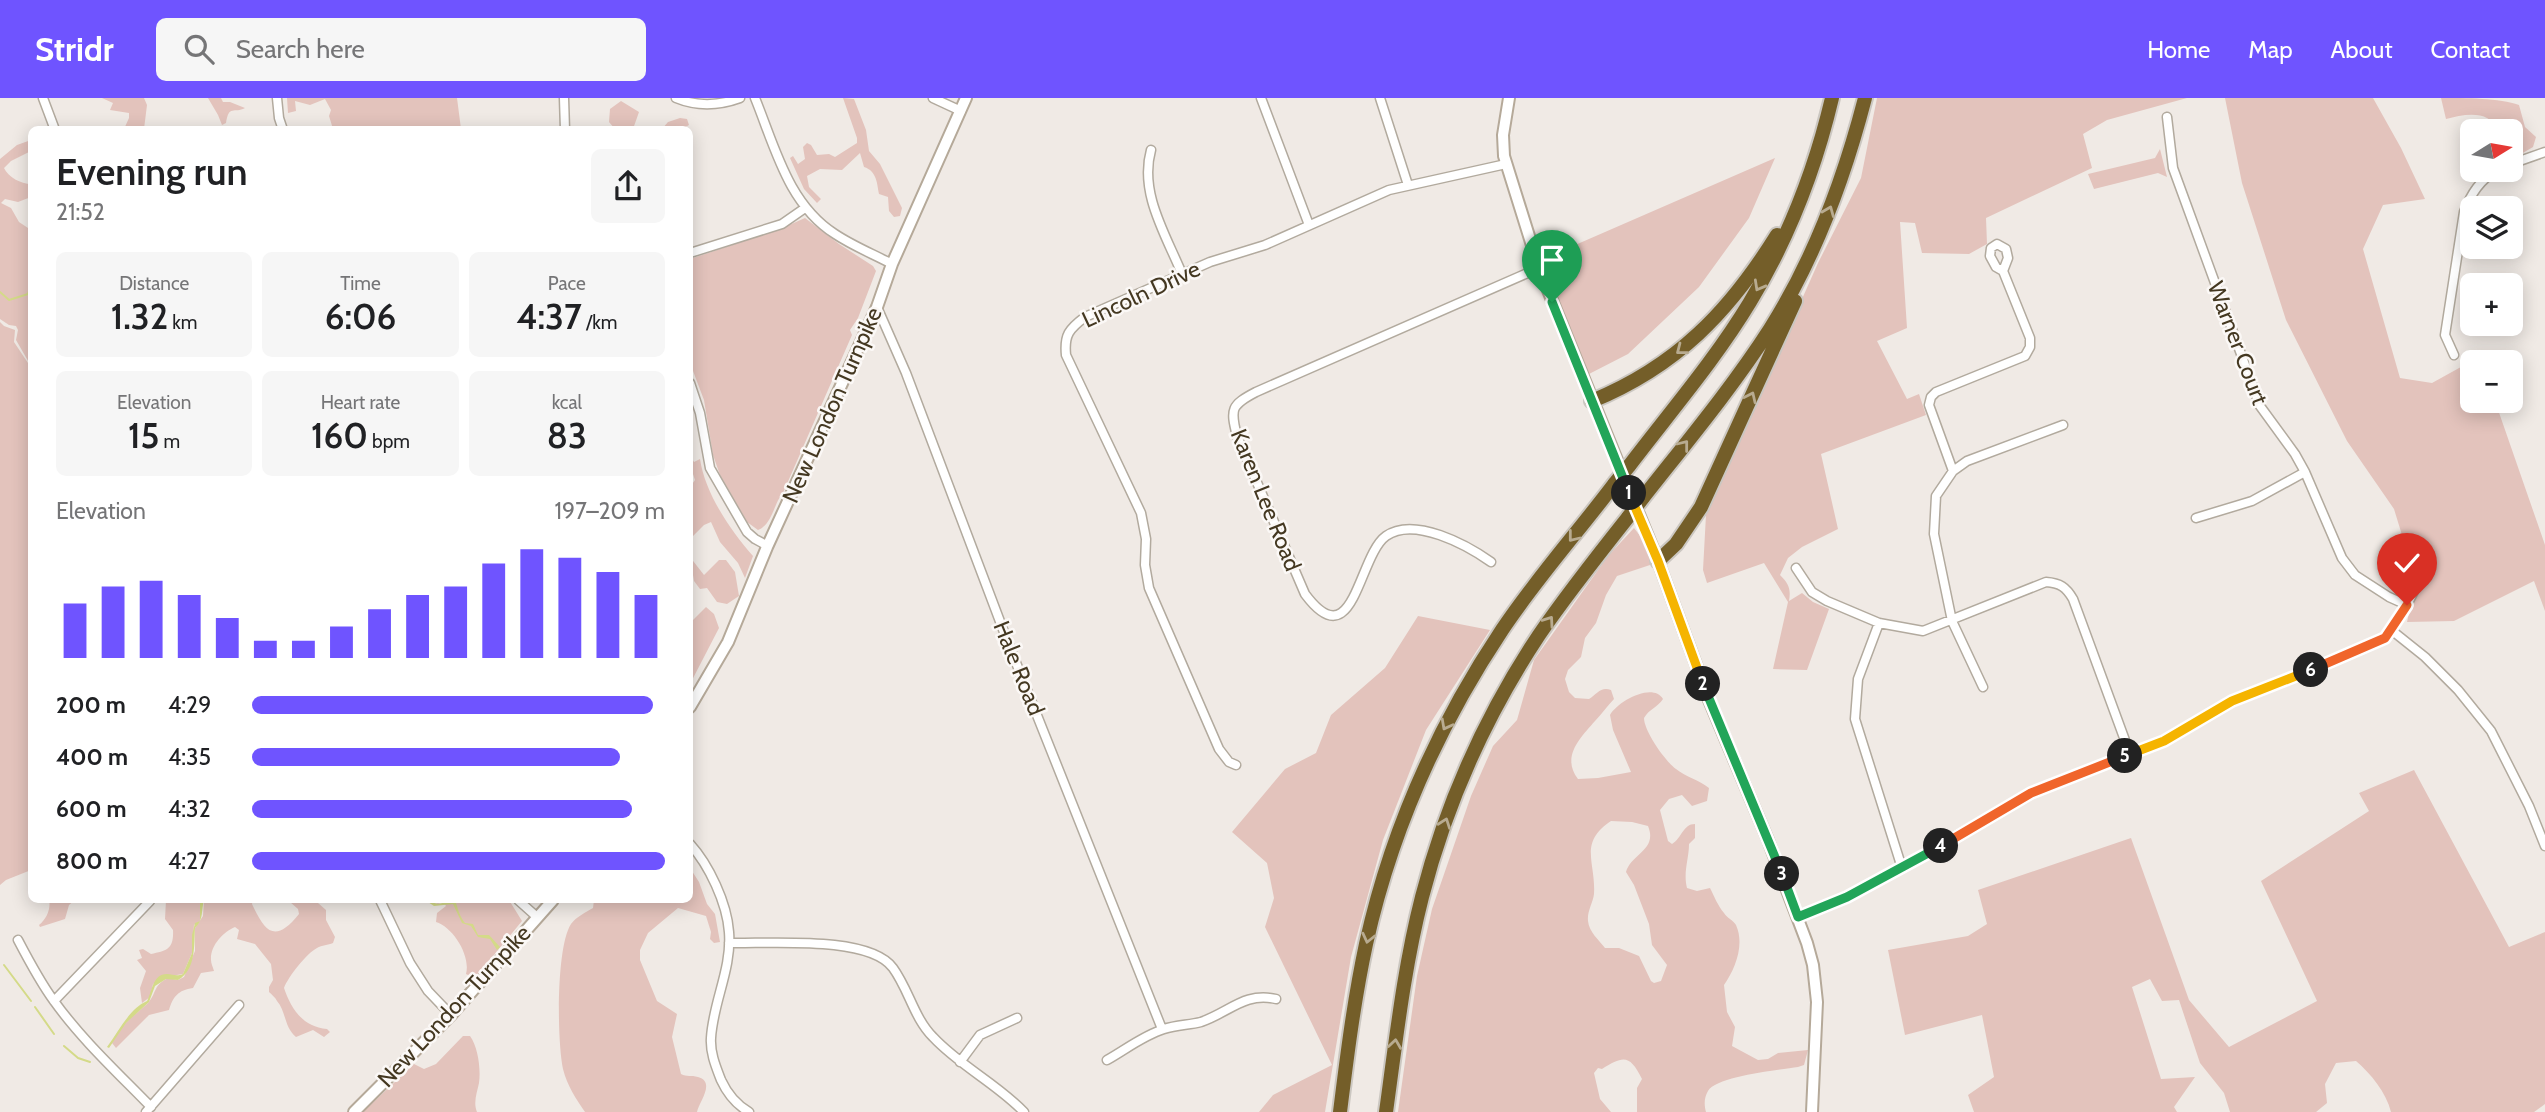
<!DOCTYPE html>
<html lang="en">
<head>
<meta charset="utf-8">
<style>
	body { margin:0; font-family:Cabin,sans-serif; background:#f6f6f6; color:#202124; height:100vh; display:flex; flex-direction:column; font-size:26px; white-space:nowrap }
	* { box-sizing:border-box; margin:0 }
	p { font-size:23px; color:#757577 }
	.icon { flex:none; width:38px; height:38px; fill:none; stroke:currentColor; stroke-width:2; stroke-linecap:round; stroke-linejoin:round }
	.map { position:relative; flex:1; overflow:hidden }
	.drawer { position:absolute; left:28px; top:28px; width:665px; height:777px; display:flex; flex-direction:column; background:#fff; border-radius:10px; box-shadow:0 4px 18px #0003 }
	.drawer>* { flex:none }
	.needle { width:46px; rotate:79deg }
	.tools { position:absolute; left:2460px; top:21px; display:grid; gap:14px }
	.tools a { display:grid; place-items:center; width:63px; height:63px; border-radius:10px; background:#fff; box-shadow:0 4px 18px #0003; font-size:35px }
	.pin { position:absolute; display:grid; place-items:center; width:60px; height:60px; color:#fff; margin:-72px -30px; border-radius:50% 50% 50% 0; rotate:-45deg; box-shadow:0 0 7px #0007 }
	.pin .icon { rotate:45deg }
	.km { position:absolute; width:35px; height:35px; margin:-18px; border-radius:50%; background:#222; color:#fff; font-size:19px; line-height:35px; text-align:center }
	.round { display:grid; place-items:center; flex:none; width:74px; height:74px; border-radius:10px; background:#f6f6f6 }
	.overview { display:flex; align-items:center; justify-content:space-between; height:119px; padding:0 28px }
	h1 { font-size:38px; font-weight:600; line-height:52px }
	.metrics { display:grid; grid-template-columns:repeat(3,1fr); gap:10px; height:119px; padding:7px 28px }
	.metrics div { display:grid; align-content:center; border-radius:10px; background:#f6f6f6; text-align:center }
	.metrics b { font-size:35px; font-weight:600 }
	.metrics small { font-size:19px; font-weight:400 }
	.metrics p { font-size:19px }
	.chart { height:196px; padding:14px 28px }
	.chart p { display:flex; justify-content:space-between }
	.chart svg { width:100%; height:126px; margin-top:7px; stroke:#6f54ff; stroke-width:6 }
	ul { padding:0 28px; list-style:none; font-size:23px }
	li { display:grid; grid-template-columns:112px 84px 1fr; align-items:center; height:52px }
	li i { height:18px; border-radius:9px; background:#6f54ff }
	header { display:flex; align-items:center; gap:42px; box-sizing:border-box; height:98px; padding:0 35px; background:#6f54ff; color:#fff }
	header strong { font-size:33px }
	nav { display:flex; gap:38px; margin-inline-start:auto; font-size:24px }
	.search { width:490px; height:63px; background:#f6f6f6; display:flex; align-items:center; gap:18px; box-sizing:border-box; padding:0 24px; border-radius:10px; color:#757577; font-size:26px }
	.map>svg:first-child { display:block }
	.green { fill:#e3c3bc; fill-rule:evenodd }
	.water { fill:#d4da88 }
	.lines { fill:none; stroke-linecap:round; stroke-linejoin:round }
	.stream { stroke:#d4da88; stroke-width:2 }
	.street-casing { stroke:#b2aa9e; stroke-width:11 }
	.secondary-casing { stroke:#b5a999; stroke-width:14 }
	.highway-casing { stroke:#cbc7c1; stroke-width:18 }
	.street { stroke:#fff; stroke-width:8 }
	.secondary { stroke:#fff; stroke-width:10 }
	.highway { stroke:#745e29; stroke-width:14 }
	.highway-bridge-casing { stroke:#cbc7c1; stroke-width:18; stroke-linecap:butt }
	.highway-bridge { stroke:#745e29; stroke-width:14 }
	.oneway { stroke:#b8ab90 }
	.split-1-casing { stroke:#fff; stroke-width:14 }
	.split-2-casing { stroke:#fff; stroke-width:14 }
	.split-3-casing { stroke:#fff; stroke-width:14 }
	.split-4-casing { stroke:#fff; stroke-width:14 }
	.split-5-casing { stroke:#fff; stroke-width:14 }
	.split-6-casing { stroke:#fff; stroke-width:14 }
	.split-7-casing { stroke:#fff; stroke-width:14 }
	.split-1 { stroke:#22a559; stroke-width:9 }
	.split-2 { stroke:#f5b400; stroke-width:9 }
	.split-3 { stroke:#22a559; stroke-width:9 }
	.split-4 { stroke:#22a559; stroke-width:9 }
	.split-5 { stroke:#f0652b; stroke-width:9 }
	.split-6 { stroke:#f5b400; stroke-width:9 }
	.split-7 { stroke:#f0652b; stroke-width:9 }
	.labels { text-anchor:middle; stroke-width:5; stroke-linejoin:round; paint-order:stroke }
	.street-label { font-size:23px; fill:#443821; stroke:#fbf8f6 }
</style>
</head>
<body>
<header>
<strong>Stridr</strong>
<div class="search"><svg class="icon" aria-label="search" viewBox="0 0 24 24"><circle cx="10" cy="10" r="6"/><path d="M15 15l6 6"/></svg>Search here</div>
<nav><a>Home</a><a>Map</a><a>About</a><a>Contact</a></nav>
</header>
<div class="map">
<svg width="2545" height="1014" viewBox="0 0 2545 1014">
	<rect width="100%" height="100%" fill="#f0eae5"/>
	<path class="green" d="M102,0h42l3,7 -3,24h-20l5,-11v-5l-19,-3 3,-7z
		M208,0h13l2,4h7l15,6c-11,6 -16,-4 -19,15l-4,2 -4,-10z
		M287,0h170l4,31h-128l-4,-13 2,-6 -6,-11 -15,6 -15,-4 1,10 -8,2z
		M843,0l11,1 12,31 3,21 11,13 22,44 -2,8 -6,1 -5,-6 -1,-14 -9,-3c-2,-10 -2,-23 -15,-27l-4,-14 -18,17 -22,-1 -13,7 2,11 12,12 -4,4 -13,-14 -14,-31 3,-2 5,8 7,-5 -2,-12 4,-4 4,2 6,10 12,-1 6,3 22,-14v-5z
		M1877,0h310l-80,22 -24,14 9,34 -106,50 1,26 -18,10 -47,-1 -7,-30 -15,-1 7,106 -30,13 30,58 12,-5 7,21 -105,39 17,75 -36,18 -14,11 -8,17c9,9 11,14 9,26l13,-8 11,9 16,7 -22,61 -34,-1 15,-67 -24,-39 -57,20 -4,-13 3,-55 112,-252 43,-85z
		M2225,0h148l28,50 24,51 -42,6 -20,44 37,129 32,5 47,-26 2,5h-8v39h22l50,144v66l-11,-30 -80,40 -47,1 7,-31 -1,-20 -19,-62 -47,-68 -61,-121 -44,-137z
		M2441,0c24,0 59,0 78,7l6,22 11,10 -3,10 -12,7h-8l-2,-23h-12c-10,-22 -34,-17 -53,-12z
		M621,3l18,11 -6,17h-18l-6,-7 1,-13z
		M680,20l7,1 2,6 -7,4h-20l6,-7z
		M31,42v11l-20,10 -7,7c4,9 17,16 27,16v13l-13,5 -13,-3 -4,4 10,5 8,14 12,8v136l-15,-26 2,-10 -2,-4 -7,-1 -9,-6v-160l17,-14z
		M2160,51l7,28 -9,-4 -64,16 -6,-15 67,-16z
		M1775,60l-26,60 -50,69 -71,67 -39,20 -11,-23 -35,-92z
		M805,120l34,26 34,22 3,5 -18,47 -8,12 2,5 -69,158c-9,9 -10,31 -25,37l-11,-8 -27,-47 -7,-20 -9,-55 -14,-37v-104l88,-29z
		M0,224l4,4 11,4 -1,12 18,27 -1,501 -25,10 -6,5z
		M690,357l4,7 6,-3c5,34 30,71 53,97l-8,22 -7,-15 -18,-21 -9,-20 -7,3 -14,14v-52l5,-7 -5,-15z
		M1634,430l10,13 9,23 -36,12 -11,19 -10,28 -11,15 -4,19 -13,13 -3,9 4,13 6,6 14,1c8,-5 12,-13 22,-9l3,9c-7,7 -12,15 -19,22 -15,17 -34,36 -17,58l20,-1 33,-6 -18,-42 -3,-15c8,-14 43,-33 53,-16 -5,8 -14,10 -19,19 0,13 21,43 32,51 10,8 23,11 33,19l-2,13 -15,5 -10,-11 -13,4 -9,11 8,31 4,3c10,-6 11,-20 23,-20v14l-6,6c0,15 -6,28 -2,44l10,3 13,-3c4,8 8,18 14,25 3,5 9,7 12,12 9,20 -1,44 -12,60l3,27 8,15 -3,19 26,14 10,-1 10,-6 30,-3 -4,15 -6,2c-19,3 -81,9 -90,24 -4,7 -4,13 -2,21h-69v-24l5,-9c-12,-24 -18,-24 -40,-10l-4,-1 -4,5 6,26 11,13h-213l19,-136 15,-67 39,-113 22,-50 24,-26 17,-60 74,-104zM1611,723l21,1 16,4c10,24 -17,28 -22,46l8,13 15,39 3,21 15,20 -6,16 -7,2 -3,-2 -12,-25 -20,-8h-14c-6,-8 -16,-16 -17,-27 -1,-10 5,-18 6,-27 2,-32 -16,-51 17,-73z
		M690,459l14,18 15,-15h7l9,12 4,24 -12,8 -10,-2 -10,-14 -7,1 -6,-8z
		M706,509l8,7 5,14 -29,56v-61z
		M1418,518l72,14 -64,100 -43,110 -32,117 -26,155h-66l14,-17 59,-30 -67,-138 9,-29 -7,-35 -35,-31 53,-63 31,-16 15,-38 54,-47z
		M2414,672l95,177 36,-15v172l-11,8h-143c-5,-20 -20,-38 -35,-51l-20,2 -11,21 2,19 -11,9h-86l-6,-19 -24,-30 -21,-63 -17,1 -12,-22 -18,8 29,92 34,-2 -21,30 3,5h-203l-6,-17 26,-18 -12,-62 -77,20 -17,-85 80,-14 19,-12 -9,-34 153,-52 58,162 40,47 88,-46 -56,-120 108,-70 -10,-18z
		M690,770l9,14 8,22 8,10 5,28 -6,1 -4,-4 1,-7 -5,-16 -28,-8 -30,25 -8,17v10l17,41 20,13 -5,23 9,37c6,3 10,1 17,3 18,5 1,25 -1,35h-112c-9,-13 -18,-27 -22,-43 -6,-28 -7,-122 8,-145 5,-7 15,-12 22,-16l1,-8h96z
		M49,802h26l-6,5 -4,14 -25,8 -1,-2c8,-6 12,-17 10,-25z
		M166,802h34v21l-6,4 -2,28 -9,21 -12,2 -18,8 -3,13 -8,6 -2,-15 6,-17 -9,-11 5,-2 -3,-8 4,-1 8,5c16,-3 23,-5 22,-24l-8,-11z
		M204,802h49l-1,4c13,28 23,40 47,10l-1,-5 -8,-7 1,-2h19l8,3 8,7v10l9,17 -2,6c-5,2 -11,2 -16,5 -10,5 -29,29 -33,40 7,21 19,39 43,41l3,3 -6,5 -11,-7 -17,7c-12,-10 -10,-26 -19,-36 -2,-4 -5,-6 -8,-9v-5l4,-7 -2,-16 -16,-20 -18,-5 2,-9 -4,-3c-12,5 -25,19 -24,33 0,4 2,7 3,11l-13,2 -8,15c-15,2 -20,9 -24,22l-20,5 -33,33 -4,-5c6,-17 22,-27 35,-39 10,-10 5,-18 21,-26l10,2 6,-3 11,-26v-23l8,-12z
		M427,802h82l13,21 -47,57 -2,-5 -3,3 -4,-2c5,-18 -13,-47 -30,-52l1,-9 9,-7 -3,-4 -5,2z
		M463,938h7c8,11 11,33 9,47 -2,10 -6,19 -2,29h-114l51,-48 10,5 12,-5z"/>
	<path class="water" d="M200,802h4c-3,11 0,19 -9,28 -1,17 1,42 -17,52l-12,-1 -11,7 -6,16 -23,21 -17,25 -2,-1c12,-16 22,-38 40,-46 5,-8 5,-27 20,-27 6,0 9,3 16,0l9,-21v-18l3,-12 5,-2z
		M425,802l13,4 17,-4c3,8 4,16 10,23l8,1 5,11h11l11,12 -3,3 -7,-11 -12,-2 -7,-11 -9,-3 -9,-19 -19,2z"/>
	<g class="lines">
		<path class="stream" d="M0,194l9,8 19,-6 4,-13
			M4,867l27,36
			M35,909l19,27
			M64,948l14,12 12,4"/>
		<defs>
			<path id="street" d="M43,0l12,32
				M277,0l2,20 4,12
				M564,0l1,32
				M676,0c22,9 42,8 64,0
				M755,0c20,49 33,106 80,136 18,12 38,20 57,30
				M933,0l28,13
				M1261,0l48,127
				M1380,0l28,87
				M2167,19l6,51 87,238 35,48 10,18 37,86 13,17 34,22 18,8
				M1151,52c-12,43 15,85 31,124
				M2511,66l34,-12
				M690,155l92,-29 23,-16
				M877,209l29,66 101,267 155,389
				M2454,257l-9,-20 19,-123c7,-18 16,-33 34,-42
				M690,285l10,30 10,55 37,64 8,7 13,7
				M1953,373l-24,-66 2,-8 5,-5 89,-36 5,-9v-9l-27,-67 5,-13 -2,-9 -9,-5 -6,4 -1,8 6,11 7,4
				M2196,420l56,-17 53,-29
				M1491,464c-24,-17 -77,-46 -105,-26 -28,20 -32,124 -81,58l-68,-158c-7,-27 -6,-31 19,-44l283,-124
				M1796,470l16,24 15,9 52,22 44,8 123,-49c14,1 20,5 27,17l57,155
				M1879,525l-21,56 -3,40 47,149
				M2390,531l35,28 33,33 33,41 38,75 16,40
				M1983,589l-31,-66 -18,-87 2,-38 17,-25 14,-10 96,-36
				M1236,667l-7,-3 -10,-13 -70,-161 -4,-23 1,-26 -5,-26 -75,-158c-2,-20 3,-26 19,-38l125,-55 55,-17 124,-55 117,-26
				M690,746c19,21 37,59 39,88 3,37 -16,70 -18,106 -1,15 5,29 10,42 6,13 16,25 28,32
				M380,802l30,63 18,28 23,24
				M518,802l19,17
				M1799,819l49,-20 183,-104 133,-52 68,-41 118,-46 35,-16 22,-33 7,-14
				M18,842c11,21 22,42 36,61 28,39 64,72 97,106
				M729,845c39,1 140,-8 164,25 16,22 21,50 40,69 27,29 63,46 91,75
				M54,903l96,-100
				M1107,962c18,-10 37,-25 57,-31 12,-4 25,-4 37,-7 29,-10 43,-30 75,-23
				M960,964l20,-27 37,-17
				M146,1014l93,-107"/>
			<path id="secondary" d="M1509,0l-6,37 1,21 35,112 119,293 51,139 59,140 39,103 6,22 4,37 -5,110
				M690,609l38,-65 39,-95 110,-240 15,-43 74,-166
				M354,1014l97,-97 102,-115"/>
			<path id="highway" d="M1592,303c85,-35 137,-89 185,-166
				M1629,368c41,-54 86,-106 121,-164 38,-63 65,-132 82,-204
				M1642,401c44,-56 90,-111 128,-170 45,-71 74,-150 95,-231
				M1658,463l18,-17 25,-37 94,-206
				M1340,1014c7,-56 14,-112 26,-168 25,-113 72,-218 136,-314 34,-51 76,-98 113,-147
				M1386,1014c10,-72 18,-145 36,-215 24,-93 64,-182 117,-262 28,-41 59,-80 90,-119"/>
		</defs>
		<use href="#street" class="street-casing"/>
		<use href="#secondary" class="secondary-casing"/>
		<use href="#highway" class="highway-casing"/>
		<use href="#street" class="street"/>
		<use href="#secondary" class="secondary"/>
		<use href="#highway" class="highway"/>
		<defs>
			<path id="highway-bridge" d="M1615,385l14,-17
				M1629,418l13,-17"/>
		</defs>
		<use href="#highway-bridge" class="highway-bridge-casing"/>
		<use href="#highway-bridge" class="highway-bridge"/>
	</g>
	<defs><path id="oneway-chevron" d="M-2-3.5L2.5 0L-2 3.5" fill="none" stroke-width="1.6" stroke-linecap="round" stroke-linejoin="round" transform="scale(1.75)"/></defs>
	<g class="oneway">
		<use href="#oneway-chevron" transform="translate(1829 113) rotate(-68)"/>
		<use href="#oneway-chevron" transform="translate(1759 188) rotate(119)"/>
		<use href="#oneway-chevron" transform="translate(1681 252) rotate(142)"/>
		<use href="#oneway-chevron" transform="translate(1751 299) rotate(-65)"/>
		<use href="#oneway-chevron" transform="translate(1684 347) rotate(-52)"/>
		<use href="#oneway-chevron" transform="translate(1573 439) rotate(128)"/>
		<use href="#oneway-chevron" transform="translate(1549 523) rotate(-55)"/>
		<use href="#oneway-chevron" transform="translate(1446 627) rotate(118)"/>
		<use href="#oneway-chevron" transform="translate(1445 725) rotate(-70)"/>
		<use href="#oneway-chevron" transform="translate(1368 840) rotate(103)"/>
		<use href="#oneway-chevron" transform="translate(1395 946) rotate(-82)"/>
	</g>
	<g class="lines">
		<defs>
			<path id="split-1" d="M1552,204l77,191"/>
			<path id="split-2" d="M1629,395l29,68 45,123"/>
			<path id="split-3" d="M1703,586l79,190"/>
			<path id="split-4" d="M1782,776l16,43 49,-20 94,-51"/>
			<path id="split-5" d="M1941,748l90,-53 94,-37"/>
			<path id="split-6" d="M2125,658l39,-15 68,-40 79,-31"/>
			<path id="split-7" d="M2311,572l74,-32 22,-33"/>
		</defs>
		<use href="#split-1" class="split-1-casing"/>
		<use href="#split-2" class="split-2-casing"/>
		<use href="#split-3" class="split-3-casing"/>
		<use href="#split-4" class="split-4-casing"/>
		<use href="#split-5" class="split-5-casing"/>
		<use href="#split-6" class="split-6-casing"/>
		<use href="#split-7" class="split-7-casing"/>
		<use href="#split-1" class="split-1"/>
		<use href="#split-2" class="split-2"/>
		<use href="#split-3" class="split-3"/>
		<use href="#split-4" class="split-4"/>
		<use href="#split-5" class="split-5"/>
		<use href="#split-6" class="split-6"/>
		<use href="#split-7" class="split-7"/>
	</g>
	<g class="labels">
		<g class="street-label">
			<text transform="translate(1141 196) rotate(-25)" y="8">Lincoln Drive</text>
			<text transform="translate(2238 245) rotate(69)" y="8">Warner Court</text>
			<text transform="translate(832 307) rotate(-66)" y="8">New London Turnpike</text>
			<text transform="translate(1266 402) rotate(68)" y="8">Karen Lee Road</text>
			<text transform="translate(1019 570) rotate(68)" y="8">Hale Road</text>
			<text transform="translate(454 908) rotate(-47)" y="8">New London Turnpike</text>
		</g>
	</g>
</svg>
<div class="tools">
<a><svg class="needle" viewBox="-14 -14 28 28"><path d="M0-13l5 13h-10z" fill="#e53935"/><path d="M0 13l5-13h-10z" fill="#757577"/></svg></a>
<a><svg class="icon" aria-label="layers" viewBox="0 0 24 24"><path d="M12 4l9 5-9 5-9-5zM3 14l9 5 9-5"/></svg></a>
<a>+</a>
<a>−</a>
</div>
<div class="pin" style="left:1552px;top:204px;background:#1e9e55"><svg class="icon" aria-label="arrive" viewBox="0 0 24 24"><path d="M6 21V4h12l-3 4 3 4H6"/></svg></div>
<div class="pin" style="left:2407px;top:507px;background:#d93025"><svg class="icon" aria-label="check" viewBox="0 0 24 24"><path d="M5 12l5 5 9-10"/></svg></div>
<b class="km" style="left:1629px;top:395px">1</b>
<b class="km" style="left:1703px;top:586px">2</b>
<b class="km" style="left:1782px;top:776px">3</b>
<b class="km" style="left:1941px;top:748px">4</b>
<b class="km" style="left:2125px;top:658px">5</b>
<b class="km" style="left:2311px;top:572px">6</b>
<section class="drawer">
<div class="overview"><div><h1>Evening run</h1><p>21:52</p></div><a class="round"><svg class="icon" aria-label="share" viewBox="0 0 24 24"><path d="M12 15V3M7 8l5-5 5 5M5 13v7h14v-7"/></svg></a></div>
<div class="metrics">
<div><p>Distance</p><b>1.32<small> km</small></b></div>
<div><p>Time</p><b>6:06</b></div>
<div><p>Pace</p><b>4:37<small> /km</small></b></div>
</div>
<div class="metrics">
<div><p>Elevation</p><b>15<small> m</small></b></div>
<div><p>Heart rate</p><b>160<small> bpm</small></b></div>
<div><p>kcal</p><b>83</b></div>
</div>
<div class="chart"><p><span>Elevation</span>197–209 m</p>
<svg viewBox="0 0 160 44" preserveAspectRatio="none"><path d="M5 44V25M15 44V19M25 44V17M35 44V22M45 44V30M55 44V38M65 44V38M75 44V33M85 44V27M95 44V22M105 44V19M115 44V11M125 44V6M135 44V9M145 44V14M155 44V22"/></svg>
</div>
<ul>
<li><b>200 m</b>4:29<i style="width:97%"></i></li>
<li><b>400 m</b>4:35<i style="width:89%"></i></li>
<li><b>600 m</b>4:32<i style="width:92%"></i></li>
<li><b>800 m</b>4:27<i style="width:100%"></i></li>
</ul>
</section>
</div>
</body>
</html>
